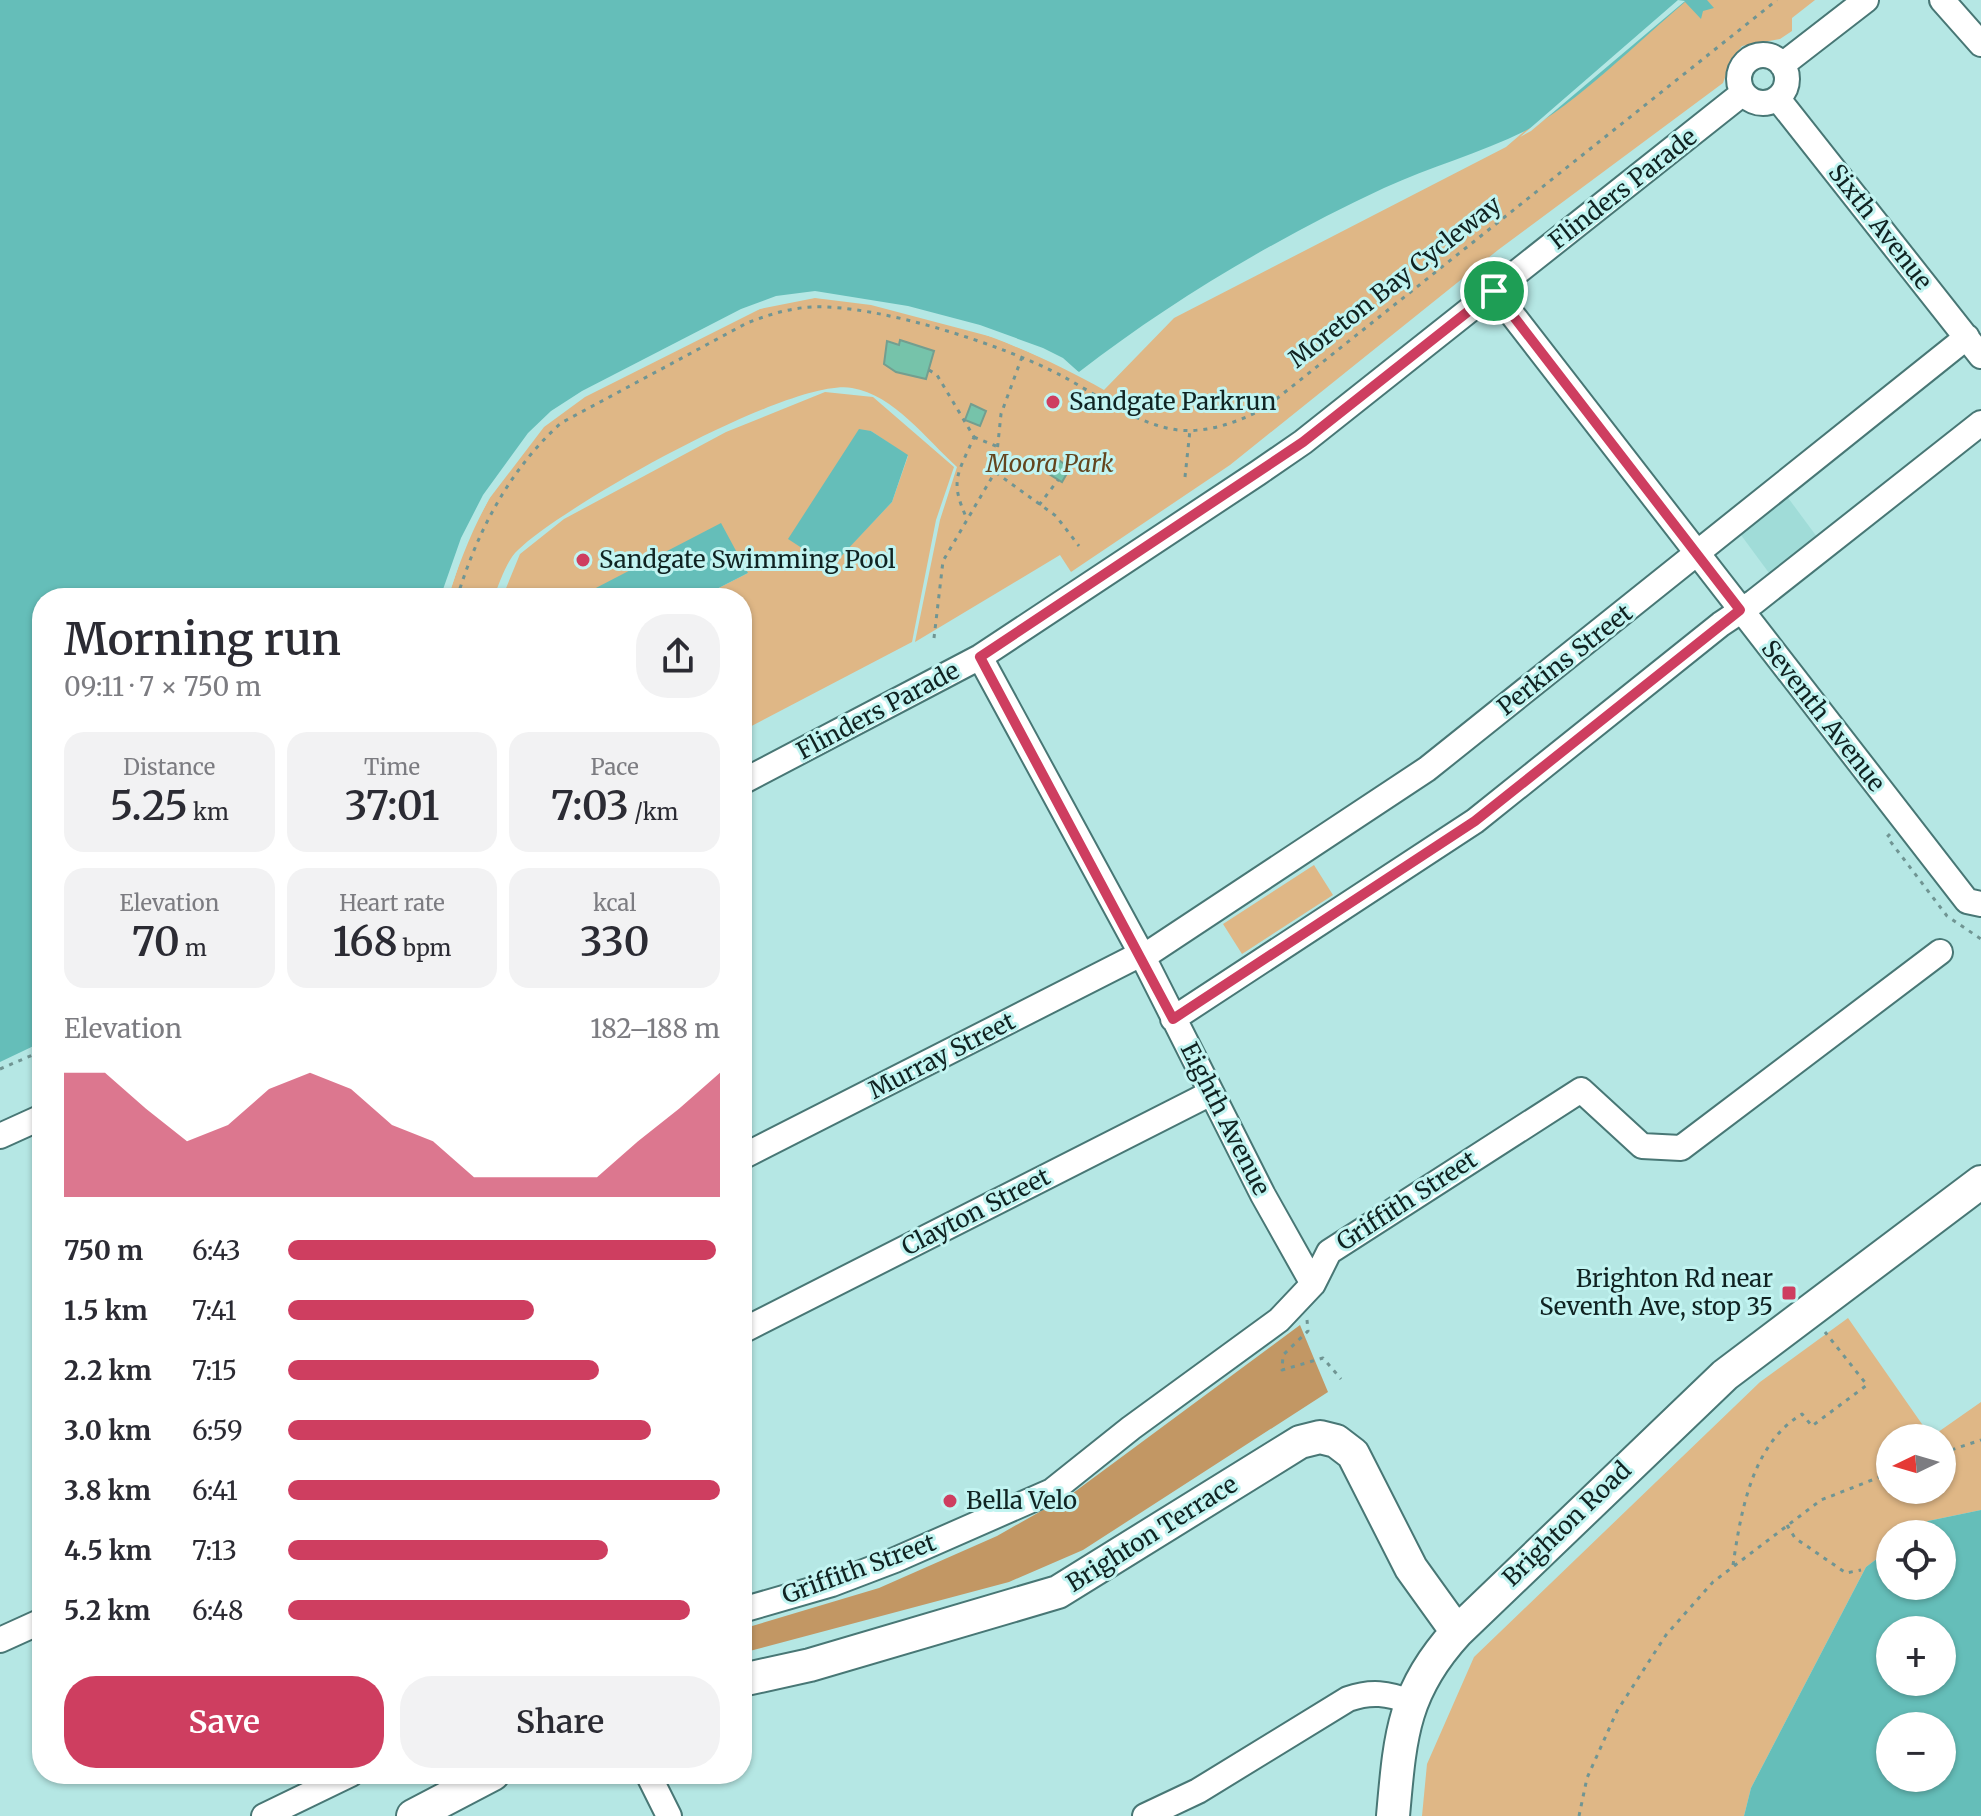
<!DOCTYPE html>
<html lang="en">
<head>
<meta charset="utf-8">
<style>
	body { margin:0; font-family:Merriweather,serif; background:#f2f2f3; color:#2b2b33; height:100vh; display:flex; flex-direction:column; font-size:30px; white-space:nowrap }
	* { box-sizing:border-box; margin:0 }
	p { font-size:26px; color:#7c7c81 }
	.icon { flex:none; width:44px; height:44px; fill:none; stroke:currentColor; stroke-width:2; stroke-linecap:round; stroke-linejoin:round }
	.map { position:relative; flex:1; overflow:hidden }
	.side { position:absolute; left:32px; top:588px; width:720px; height:1196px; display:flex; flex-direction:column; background:#fff; border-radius:32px; box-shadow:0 2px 6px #0004 }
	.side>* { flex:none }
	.needle { width:52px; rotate:265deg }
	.fabs { position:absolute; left:1876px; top:1424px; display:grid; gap:16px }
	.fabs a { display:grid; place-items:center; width:80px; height:80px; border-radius:50%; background:#fff; box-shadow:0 2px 6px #0004; font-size:40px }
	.pin { position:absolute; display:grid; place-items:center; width:68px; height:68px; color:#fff; margin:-34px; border:4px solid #fff; border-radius:50%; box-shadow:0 2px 8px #0007 }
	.round { display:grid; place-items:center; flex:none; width:84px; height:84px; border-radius:32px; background:#f2f2f3 }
	.headline { display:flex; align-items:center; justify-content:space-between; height:136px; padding:0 32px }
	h1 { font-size:44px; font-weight:600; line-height:60px }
	.figures { display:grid; grid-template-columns:repeat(3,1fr); gap:12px; height:136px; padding:8px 32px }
	.figures div { display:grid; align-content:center; border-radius:20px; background:#f2f2f3; text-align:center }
	.figures b { font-size:40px; font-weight:600 }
	.figures small { font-size:22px; font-weight:400 }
	.figures p { font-size:22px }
	.chart { height:224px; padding:16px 32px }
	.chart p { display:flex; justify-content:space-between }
	.chart svg { width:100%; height:144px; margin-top:8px; fill:#ce3e60; opacity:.7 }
	.button { display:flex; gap:16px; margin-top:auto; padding:16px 32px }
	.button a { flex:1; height:92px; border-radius:32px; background:#ce3e60; color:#fff; font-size:32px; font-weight:600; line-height:92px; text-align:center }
	.button a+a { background:#f2f2f3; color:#2b2b33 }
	ul { padding:0 32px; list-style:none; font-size:26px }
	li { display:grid; grid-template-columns:128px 96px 1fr; align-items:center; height:60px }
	li i { height:20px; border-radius:10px; background:#ce3e60 }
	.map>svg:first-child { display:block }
	.built { fill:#a0dcd8 }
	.green { fill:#dfb786; fill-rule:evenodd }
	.forest { fill:#c29764 }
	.water { fill:#65beb9; fill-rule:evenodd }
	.pier { fill:#b5e7e4 }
	.building { fill:#76c3aa; stroke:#739e8f; stroke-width:2 }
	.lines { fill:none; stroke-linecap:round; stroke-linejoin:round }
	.minor-casing { stroke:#487775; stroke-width:28 }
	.major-casing { stroke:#487775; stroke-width:36 }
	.path { stroke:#709593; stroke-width:3; stroke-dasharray:4 6; stroke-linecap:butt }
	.minor { stroke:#fff; stroke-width:24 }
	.major { stroke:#fff; stroke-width:32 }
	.route-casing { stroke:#fff; stroke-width:16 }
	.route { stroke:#ce3e60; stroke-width:10 }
	.poi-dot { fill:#ce3e60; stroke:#c2f4f1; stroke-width:3 }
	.labels { text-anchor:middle; stroke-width:6; stroke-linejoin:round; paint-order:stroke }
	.street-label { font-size:24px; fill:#102322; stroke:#c2f4f1 }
	.poi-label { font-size:24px; fill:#102322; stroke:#c2f4f1; text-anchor:start }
	.park-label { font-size:24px; font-style:italic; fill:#64451e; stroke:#c2f4f1 }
</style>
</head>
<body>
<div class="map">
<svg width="1981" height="1816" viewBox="0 0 1981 1816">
	<rect width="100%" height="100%" fill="#b5e7e4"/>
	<path class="built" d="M1786,495l34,46 -48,36 -34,-46z"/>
	<path class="green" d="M1676,0h139l-23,18v13l-12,8 -38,7 -11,14 -8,23 -225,167 -268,215 -159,107 -11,-17 -145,87 25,-122 17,-53c-31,-28 -63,-72 -105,-79 -60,-11 -288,117 -334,162 -12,11 -18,33 -25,48h-45c21,-68 59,-151 121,-192 36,-24 79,-42 118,-62 41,-21 83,-47 130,-46 94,2 206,46 287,92l70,-72 332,-171z
		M825,392l48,5 81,70 -18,53 -24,122 -170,89v-133h-43l49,-25 -156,17 4,8h-94l18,-44 44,-35 162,-87zM871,431l37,25 -16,46 -61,64 -42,-27z
		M1314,865l19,30 -91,59 -19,-30z
		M1848,1318l83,119 50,-35v108l-53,11 -18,13h-20v15l-24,18 -115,221 -7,28h-322l5,-52 47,-107 286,-275zM1890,1438h52v52h-52z"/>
	<path class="forest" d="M1300,1325l28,67 -245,158 -74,32 -267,71v-24l137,-41 118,-52 76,-43z"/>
	<path class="water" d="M0,0h1707l7,8 -11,3 -2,8 -16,-17c-45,38 -110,103 -160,129 -45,22 -95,36 -141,57 -107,50 -212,112 -305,184l-64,-30 -108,-32 -92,-15 -56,11 -191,97 -36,33 -58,84 -29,78h-403v444l-42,20z
		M859,429l12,2 37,24 -16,47 -61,65 -43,-28z
		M721,523l27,50 -49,25h-103l-4,-8z
		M1981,1510v306h-237l7,-28 115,-221 24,-18v37h52v-52h-32l18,-13zM1890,1630h52v52h-52zM1890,1726h52v52h-52z"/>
	<path class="pier" d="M1678,0l7,1 -154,130 -11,6z
		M815,291l93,15 72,19 63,23 20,10 19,17 -86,-37 -125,-33 -56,-7 -55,11 -175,88 -41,30 -55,72 -22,41 -19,58h-8l21,-60 22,-43 45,-62 23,-22 31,-20 159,-82 35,-13z"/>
	<path class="building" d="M900,340l34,11 -8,28 -30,-7 -12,-8 3,-23 12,4z
		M971,404l15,7 -6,15 -15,-6z
		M1053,456l17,12 -8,14 -18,-11z"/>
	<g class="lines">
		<defs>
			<path id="minor" d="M1942,0l39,44
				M1739 79a24 24 0 1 1 48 0a24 24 0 1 1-48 0Z
				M1782,65l84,-65
				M1778,99l203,257
				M1494,291l473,610 14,3
				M980,657l163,300 120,238 50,89
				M742,782l238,-125 278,-184 45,-31 440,-349
				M1173,1019l302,-198 246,-197 33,-22 227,-179
				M0,1136l42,-19
				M742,1157l391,-199 10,-1 284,-188 540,-432
				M742,1331l469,-238
				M742,1610l90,-26 63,-24 157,-69 79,-63 148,-108 34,-36 16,-32 252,-162 61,56 39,2 259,-196
				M0,1640l42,-19
				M648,1774l21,42
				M264,1816l87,-42
				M1145,1816l53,-25 150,-92c23,-8 40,-6 62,3"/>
			<path id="major" d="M742,1680l68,-15 248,-73 242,-150 20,-5 16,4 17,13 58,114 46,64
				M413,1816l80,-42
				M1393,1816c7,-78 9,-124 64,-184l268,-257 256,-193"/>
		</defs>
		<use href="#minor" class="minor-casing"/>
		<use href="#major" class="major-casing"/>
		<path class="path" d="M1022,357l-21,57 -6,58 61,44 23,30
			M929,370l8,5 37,62c-16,37 -25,43 -7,82
			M974,437l22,9
			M1185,477l5,-47
			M1039,505l19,-25
			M457,598c20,-66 52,-128 104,-175l186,-100c21,-8 42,-15 65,-16 65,-3 192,38 250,69 36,19 75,49 116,54 31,3 60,-8 87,-22l512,-408
			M934,638l9,-77 52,-89
			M1890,834l-3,3 60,79 34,23
			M0,1069l42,-18
			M1307,1320l1,11 -25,24 -1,15 41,-12 18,21
			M1942,1453l39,-13
			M1787,1525l8,13 51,35 15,-3
			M1733,1565c8,-54 19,-121 69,-151l10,12 55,-41 -42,-53
			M1579,1816l8,-38 30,-67 49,-76 47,-53 108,-82 69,-27"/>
		<use href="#minor" class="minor"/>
		<use href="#major" class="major"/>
	</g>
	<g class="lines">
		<defs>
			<path id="route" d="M1494,291l246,319 -265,211 -302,198 -193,-362 323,-215z"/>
		</defs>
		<use href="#route" class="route-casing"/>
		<use href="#route" class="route"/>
	</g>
	<g class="poi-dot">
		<circle cx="1053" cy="402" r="8"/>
		<circle cx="583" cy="560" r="8"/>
		<rect x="1781" y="1285" width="16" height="16" rx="4"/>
		<circle cx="950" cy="1501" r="8"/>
	</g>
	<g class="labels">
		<g class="street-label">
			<text transform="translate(1623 189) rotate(-38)" y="8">Flinders Parade</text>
			<text transform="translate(1880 227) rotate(52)" y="8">Sixth Avenue</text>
			<text transform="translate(1395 282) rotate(-38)" y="8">Moreton Bay Cycleway</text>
			<text transform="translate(1565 660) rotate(-38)" y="8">Perkins Street</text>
			<text transform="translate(878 711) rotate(-28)" y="8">Flinders Parade</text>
			<text transform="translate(1823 716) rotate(52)" y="8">Seventh Avenue</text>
			<text transform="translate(942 1056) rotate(-27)" y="8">Murray Street</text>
			<text transform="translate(1225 1119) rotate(63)" y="8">Eighth Avenue</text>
			<text transform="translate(1407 1201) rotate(-33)" y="8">Griffith Street</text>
			<text transform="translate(976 1212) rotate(-27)" y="8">Clayton Street</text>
			<text transform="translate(1567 1524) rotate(-44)" y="8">Brighton Road</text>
			<text transform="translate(1152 1534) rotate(-32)" y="8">Brighton Terrace</text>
			<text transform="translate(859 1569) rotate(-20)" y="8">Griffith Street</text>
		</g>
		<g class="poi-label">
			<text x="1069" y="410">Sandgate Parkrun</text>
			<text x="599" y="568">Sandgate Swimming Pool</text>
			<text x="1773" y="1287" text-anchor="end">Brighton Rd near<tspan x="1773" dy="28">Seventh Ave, stop 35</tspan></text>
			<text x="966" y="1509">Bella Velo</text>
		</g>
		<g class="park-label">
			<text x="1050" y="472">Moora Park</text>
		</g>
	</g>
</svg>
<div class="fabs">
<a><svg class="needle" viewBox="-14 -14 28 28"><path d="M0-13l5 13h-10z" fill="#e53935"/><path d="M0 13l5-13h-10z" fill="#7c7c81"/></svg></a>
<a><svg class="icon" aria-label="locate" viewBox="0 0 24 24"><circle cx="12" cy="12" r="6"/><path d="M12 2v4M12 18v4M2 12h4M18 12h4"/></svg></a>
<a>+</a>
<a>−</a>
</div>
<div class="pin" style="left:1494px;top:291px;background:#1e9e55"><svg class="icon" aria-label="arrive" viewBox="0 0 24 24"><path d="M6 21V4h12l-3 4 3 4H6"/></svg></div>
<section class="side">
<div class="headline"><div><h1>Morning run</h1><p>09:11 · 7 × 750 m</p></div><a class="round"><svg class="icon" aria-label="share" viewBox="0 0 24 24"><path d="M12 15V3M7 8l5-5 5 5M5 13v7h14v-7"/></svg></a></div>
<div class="figures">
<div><p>Distance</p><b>5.25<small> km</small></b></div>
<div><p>Time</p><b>37:01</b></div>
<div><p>Pace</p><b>7:03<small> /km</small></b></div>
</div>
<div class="figures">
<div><p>Elevation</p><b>70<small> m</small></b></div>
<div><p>Heart rate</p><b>168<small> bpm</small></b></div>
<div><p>kcal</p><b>330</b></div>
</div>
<div class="chart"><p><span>Elevation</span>182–188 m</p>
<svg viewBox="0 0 160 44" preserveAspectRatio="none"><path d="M0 44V6L10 6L20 17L30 27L40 22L50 11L60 6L70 11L80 22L90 27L100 38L110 38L120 38L130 38L140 27L150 17L160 6V44z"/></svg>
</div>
<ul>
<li><b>750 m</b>6:43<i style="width:99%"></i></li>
<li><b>1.5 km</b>7:41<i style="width:57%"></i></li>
<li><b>2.2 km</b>7:15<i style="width:72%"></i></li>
<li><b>3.0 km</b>6:59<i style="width:84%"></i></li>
<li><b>3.8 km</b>6:41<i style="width:100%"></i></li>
<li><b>4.5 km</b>7:13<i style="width:74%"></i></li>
<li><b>5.2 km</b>6:48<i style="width:93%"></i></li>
</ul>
<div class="button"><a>Save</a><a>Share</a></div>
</section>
</div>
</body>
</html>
